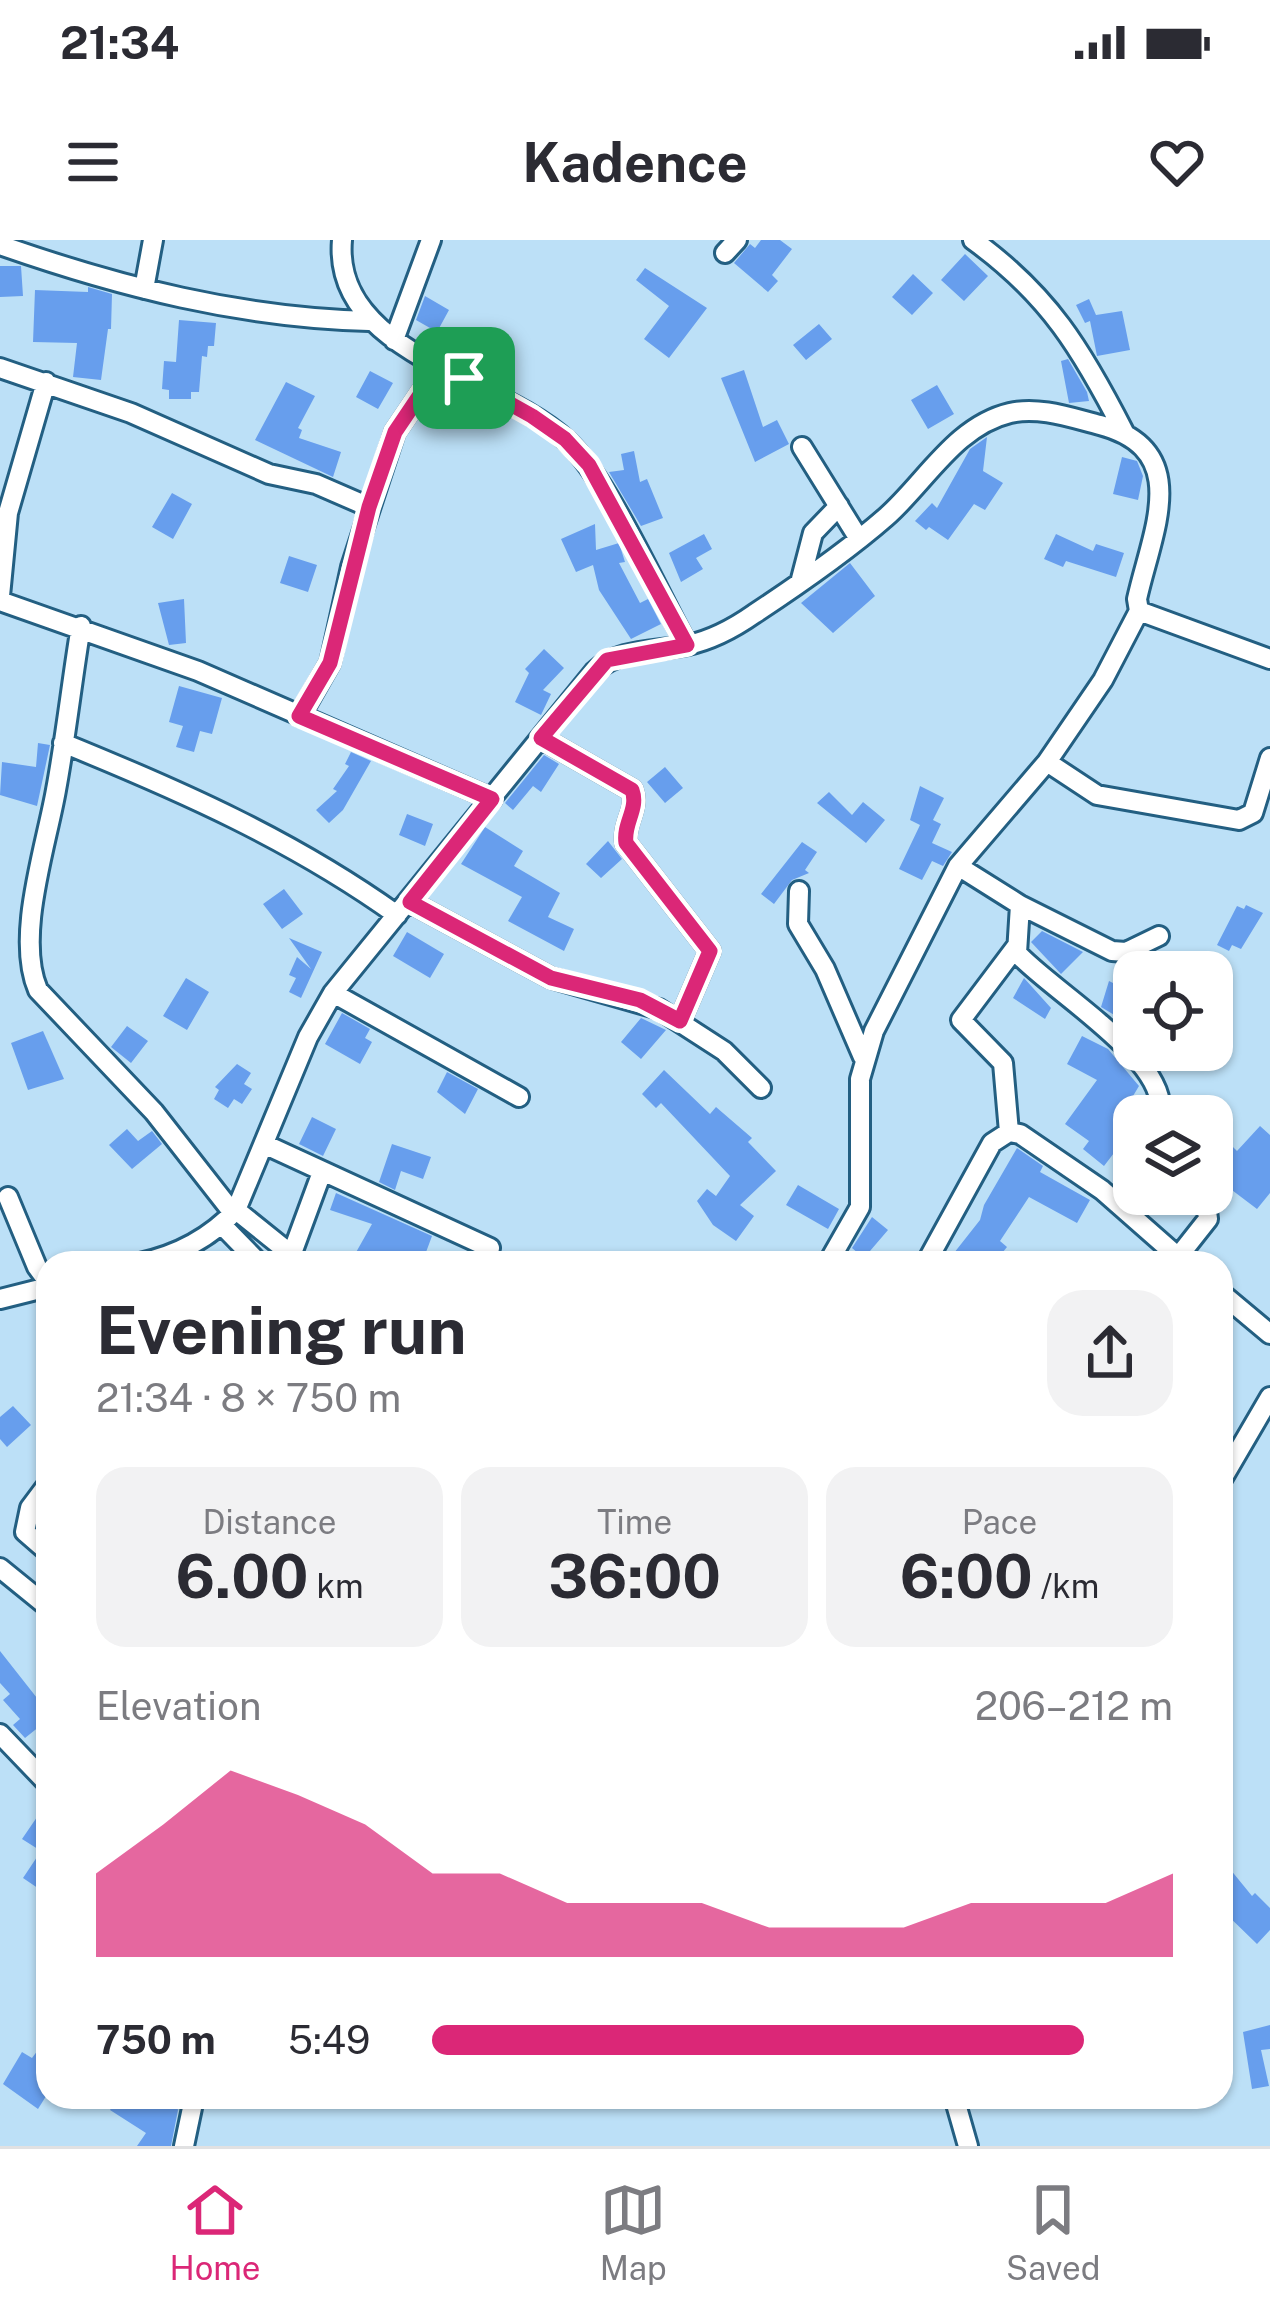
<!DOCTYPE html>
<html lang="en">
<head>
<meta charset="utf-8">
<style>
	body { margin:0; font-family:"Public Sans",sans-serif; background:#f2f2f3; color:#2b2b33; height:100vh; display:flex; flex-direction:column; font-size:45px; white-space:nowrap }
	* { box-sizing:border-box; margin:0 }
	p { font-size:39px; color:#7c7c81 }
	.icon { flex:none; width:66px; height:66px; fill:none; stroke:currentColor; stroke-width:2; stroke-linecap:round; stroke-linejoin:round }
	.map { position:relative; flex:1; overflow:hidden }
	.panel { position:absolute; left:36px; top:1011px; width:1197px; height:858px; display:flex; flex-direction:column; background:#fff; border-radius:36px; box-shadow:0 3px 9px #0004 }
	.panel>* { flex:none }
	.buttons { position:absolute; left:1113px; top:711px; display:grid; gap:24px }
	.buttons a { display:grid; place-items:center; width:120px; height:120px; border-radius:24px; background:#fff; box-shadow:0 3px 9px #0004; font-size:60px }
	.pin { position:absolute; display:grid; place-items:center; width:102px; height:102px; color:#fff; margin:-51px; border-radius:24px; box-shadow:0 6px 18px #0006 }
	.round { display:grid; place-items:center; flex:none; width:126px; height:126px; border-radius:36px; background:#f2f2f3 }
	.headline { display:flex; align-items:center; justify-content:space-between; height:204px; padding:0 60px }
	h1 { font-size:66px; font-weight:700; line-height:90px }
	.metrics { display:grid; grid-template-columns:repeat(3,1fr); gap:18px; height:204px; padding:12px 60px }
	.metrics div { display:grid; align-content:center; border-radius:30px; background:#f2f2f3; text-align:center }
	.metrics b { font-size:60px; font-weight:700 }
	.metrics small { font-size:33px; font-weight:400 }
	.metrics p { font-size:33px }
	.chart { height:336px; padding:24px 60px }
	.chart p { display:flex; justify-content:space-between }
	.chart svg { width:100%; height:216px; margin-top:12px; fill:#db2777; opacity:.7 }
	ul { padding:0 60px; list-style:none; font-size:39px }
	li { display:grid; grid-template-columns:192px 144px 1fr; align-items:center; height:90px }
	li i { height:30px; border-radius:15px; background:#db2777 }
	.status { display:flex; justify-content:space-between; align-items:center; height:84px; padding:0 60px; background:#fff; direction:ltr }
	.status svg { height:33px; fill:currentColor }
	header { display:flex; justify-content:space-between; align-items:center; height:156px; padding:0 60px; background:#fff; font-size:54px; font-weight:700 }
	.menu { display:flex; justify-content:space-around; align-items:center; height:168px; border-top:3px solid #e1e1e2; background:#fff; font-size:33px; color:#7c7c81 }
	.menu a { display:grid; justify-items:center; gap:6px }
	.menu .active { color:#db2777 }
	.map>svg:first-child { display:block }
	.building { fill:#679eed }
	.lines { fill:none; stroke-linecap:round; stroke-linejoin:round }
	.minor-casing { stroke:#235f82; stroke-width:24 }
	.minor { stroke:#fff; stroke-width:18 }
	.route-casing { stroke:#fff; stroke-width:24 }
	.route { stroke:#db2777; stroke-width:15 }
</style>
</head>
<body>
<div class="status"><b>21:34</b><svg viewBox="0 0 49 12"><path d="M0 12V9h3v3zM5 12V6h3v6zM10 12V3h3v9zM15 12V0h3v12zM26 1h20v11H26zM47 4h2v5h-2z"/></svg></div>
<header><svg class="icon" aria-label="menu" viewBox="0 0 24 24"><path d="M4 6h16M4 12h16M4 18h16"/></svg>Kadence<svg class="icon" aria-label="heart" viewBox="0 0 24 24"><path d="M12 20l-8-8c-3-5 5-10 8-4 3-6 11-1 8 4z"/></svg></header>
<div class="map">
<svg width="1270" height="1906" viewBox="0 0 1270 1906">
	<rect width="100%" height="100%" fill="#bce0f7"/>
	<path class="building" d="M761,0h19l12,9 -20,26 6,6 -10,11 -34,-29 16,-19 5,4z
		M965,14l23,22 -24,25 -23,-21z
		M0,26h21l2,30 -23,1z
		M645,28l62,40 -38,50 -25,-19 25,-33 -33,-26z
		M913,34l20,19 -21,22 -20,-18z
		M88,47l24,7 -1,35h-3l-7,51 -28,-3 4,-34 -44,-1 2,-52 53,2z
		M425,56l24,14 -12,22 -21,-12z
		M1089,59l7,16 26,-4 8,39 -33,6 -7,-35 -5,2 -9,-18z
		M179,80l37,3 -2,23h-6l-1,11 -5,-1 -3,36h-8v7h-22v-9l-7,-1 2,-28 12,1z
		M819,84l13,15 -26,21 -13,-15z
		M1068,119l19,33 2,9 -20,2 -8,-42z
		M744,130l19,57 14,-7 12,24 -34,18 -34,-84z
		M370,131l23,12 -15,26 -22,-12z
		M286,142l29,14 -17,32 4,2 -3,8 42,14 -8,25 -78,-37z
		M937,145l17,29 -26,15 -17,-29z
		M987,197l-4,34 20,12 -18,27 -11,-6 -26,36 -19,-13 -3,3 -11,-9 17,-18 5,5 33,-59z
		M634,211l6,31 7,-3 16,39 -22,8 -32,-54 15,-2 -3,-16z
		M1122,217l15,4 6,15 -5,24 -25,-6z
		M172,253l20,11 -19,35 -21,-12z
		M595,284l1,26 23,-7 6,19 -6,1 21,40 8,-4 13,25 -30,15 -32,-49 -6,-25 -17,7 -15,-33z
		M704,294l8,15 -16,9 7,11 -22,13 -12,-29z
		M1056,294l37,17 3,-7 28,9 -8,24 -50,-16 -3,6 -19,-8z
		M289,316l28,9 -9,27 -28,-9z
		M850,323l25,33 -42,37 -32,-30z
		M184,359l2,44 -17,2 -11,-42z
		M544,409l20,19 -21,22 8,4 -10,21 -26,-13 14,-29 -4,-4z
		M179,446l43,12 -10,36 -12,-3 -6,21 -18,-5 7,-21 -14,-4z
		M38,503l12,2 -13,61 -37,-11 2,-33 34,5z
		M351,512l20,9 -28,49 -14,13 -13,-13 21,-19 -4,-2 16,-23 -4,-2z
		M544,515l15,9 -18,28 -8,-6 -20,24 -8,-7z
		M665,527l18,21 -18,15 -18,-21z
		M920,546l24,12 -11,22 8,4 -9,19 20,9 -9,14 -11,-5 -10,19 -23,-11 21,-44 -10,-5z
		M829,552l23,23 11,-13 22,18 -19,23 -49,-40z
		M407,574l26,10 -8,22 -26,-11z
		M485,587l38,24 -9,15 46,27 -12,24 26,12 -10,22 -56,-30 14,-24 -61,-33z
		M608,601l14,18 -21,19 -15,-14z
		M802,602l15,10 -12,18 4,3 -17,7 -18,24 -13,-10z
		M284,649l19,25 -21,15 -19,-25z
		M1246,665l17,8 -22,36 -9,-4 -3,6 -12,-6 20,-39 7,3z
		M1042,691l41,21 -22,22 -30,-32z
		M407,692l37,22 -14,24 -37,-22z
		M289,698l33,14 -21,46 -12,-6 7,-14 -7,-3 8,-18 14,12z
		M186,738l23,14 -22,38 -24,-14z
		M1024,738l27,30 -6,11 -32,-21z
		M1109,741l24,12 -12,26 -20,-12z
		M342,773l28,16 -5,9 7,4 -12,22 -35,-20z
		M641,778l25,12 -25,29 -20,-17z
		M127,786l21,15 -17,22 -20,-16z
		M43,791l21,48 -36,11 -17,-47z
		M1082,796l26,13 31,37 -24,40 12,10 -23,30 -21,-17 6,-8 -24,-17 32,-44 -30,-16z
		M237,824l14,9 -7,11 8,5 -10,15 -8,-5 -6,9 -14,-9 5,-9 -4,-3z
		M664,830l46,44 6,-7 36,31 -4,4 28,29 -36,34 14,11 -18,25 -23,-16 -16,-24 10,-12 9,7 14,-20 -69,-73 -5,5 -14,-14z
		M447,832l31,17 -13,25 -28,-22z
		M312,877l24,12 -13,27 -24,-12z
		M1260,886l10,9v58l-13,16 -45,-34v-15l16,-18 9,9z
		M127,889l11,12 14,-10 10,13 -30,25 -23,-24z
		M392,904l39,13 -8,22 -22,-8 -6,19 -16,-8z
		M1017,908l26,18 -3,6 50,28 -13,23 -48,-26 -29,44 7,6 -13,16h-27l-13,-10 26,-33 4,-15z
		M798,945l41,24 -11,20 -42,-24z
		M336,953l96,43 -10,27 -26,-11 -7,11h-39l22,-39 -42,-14z
		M872,977l16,13 -24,28 -12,-10z
		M13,1166l18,19 -24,22 -7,-8v-22z
		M0,1411l48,61v24l-8,-10 -15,12 -12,-13 7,-6 -17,-19 7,-6 -10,-11z
		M48,1561v94l-25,-17 18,-27 -19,-12z
		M1221,1618l31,38 3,-3 15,15v22l-13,14 -36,-35z
		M1270,1785v24l-9,1 8,36 -17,3 -9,-57z
		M38,1810l10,6v37l-10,16 -35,-25 19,-32 10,6z
		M118,1857h56l4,13 -7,36h-34l9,-13 -36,-23z"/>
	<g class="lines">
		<defs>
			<path id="minor" d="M342,0c-10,114 157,137 225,201 42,40 90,149 120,204
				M973,0c76,55 109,110 151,192
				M0,5c120,42 242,73 369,76
				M725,13l12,-13
				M144,49l9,-49
				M394,100l37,-100
				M0,128l131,45 138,61 47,10 53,23
				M802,207l57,92
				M801,339l12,-46 26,-27
				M0,356l8,-83 38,-131
				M0,361l198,70 294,128
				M81,386c-9,54 -15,110 -25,164 -10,57 -41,147 -18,200l116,122 79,101
				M300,476l30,-53 21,-96 44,-135 27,-40 42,-14
				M541,498l91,52c7,19 -9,33 -6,53l84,108 -30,70
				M63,503c118,48 229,97 334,172
				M1047,522l50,33 142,25 14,-7 17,-55
				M958,626l62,39 92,46 14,1 33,-16
				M799,651l-1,33 27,45 38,88
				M410,662l141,76 108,31 65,42 37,37
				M1020,665l-3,48c33,37 157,110 142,163
				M333,753l186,104
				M1009,892l-6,-69 -42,-43 55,-73
				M266,905l224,103
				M8,957l29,70 11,15
				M236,970l66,53
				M223,986l36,37
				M291,1016l31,-84
				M1178,1017l30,-38 -2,-16 -9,-9
				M140,1023c37,-8 70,-25 96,-53l72,-173 25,-44 261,-321c25,-24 61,-20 94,-27 23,-5 46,-17 66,-31 44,-29 92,-62 132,-97 39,-34 69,-91 124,-104 29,-7 62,5 90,12 94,25 52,106 37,174l2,12 131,48
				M828,1023l32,-56v-128l14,-48 84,-165 89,-104 56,-82 36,-69
				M926,1023l66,-120 17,-11 11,2 82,56 83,73
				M1221,1053l49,41
				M0,1059l48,-12
				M1221,1241l49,-84
				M48,1244l-18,24 -5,24 23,20
				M0,1328l48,39
				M0,1494l48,50
				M954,1857l14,49
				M184,1906l8,-38 -5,-11"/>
		</defs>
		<use href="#minor" class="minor-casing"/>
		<use href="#minor" class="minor"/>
	</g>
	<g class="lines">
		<defs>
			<path id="route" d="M464,138l68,38 33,23 24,26 98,180 -80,15 -66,78 91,52c7,19 -9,33 -6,53l84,108 -30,70 -40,-21 -89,-22 -141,-76 82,-103 -193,-83 31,-53 39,-156 26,-75 27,-40z"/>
		</defs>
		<use href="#route" class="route-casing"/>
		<use href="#route" class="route"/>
	</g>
</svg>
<div class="buttons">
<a><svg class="icon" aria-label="locate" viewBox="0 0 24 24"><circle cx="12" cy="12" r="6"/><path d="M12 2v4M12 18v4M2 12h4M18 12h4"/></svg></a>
<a><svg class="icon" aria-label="layers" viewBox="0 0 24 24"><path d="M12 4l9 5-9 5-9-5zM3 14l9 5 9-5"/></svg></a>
</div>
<div class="pin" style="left:464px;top:138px;background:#1e9e55"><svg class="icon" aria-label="arrive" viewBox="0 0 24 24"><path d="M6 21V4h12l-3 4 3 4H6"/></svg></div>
<section class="panel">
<div class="headline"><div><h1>Evening run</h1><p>21:34 · 8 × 750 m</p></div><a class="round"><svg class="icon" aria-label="share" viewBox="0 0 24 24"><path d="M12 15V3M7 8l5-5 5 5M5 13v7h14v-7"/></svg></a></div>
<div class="metrics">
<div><p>Distance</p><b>6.00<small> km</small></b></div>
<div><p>Time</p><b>36:00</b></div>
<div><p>Pace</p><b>6:00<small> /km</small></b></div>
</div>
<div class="chart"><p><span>Elevation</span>206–212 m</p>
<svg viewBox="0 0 160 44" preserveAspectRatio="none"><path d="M0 44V27L10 17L20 6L30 11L40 17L50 27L60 27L70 33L80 33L90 33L100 38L110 38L120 38L130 33L140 33L150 33L160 27V44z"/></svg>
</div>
<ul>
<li><b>750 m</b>5:49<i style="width:88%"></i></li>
</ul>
</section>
</div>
<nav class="menu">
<a class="active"><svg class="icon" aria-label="home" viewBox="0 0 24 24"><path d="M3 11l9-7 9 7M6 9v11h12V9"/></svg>Home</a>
<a><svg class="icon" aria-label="map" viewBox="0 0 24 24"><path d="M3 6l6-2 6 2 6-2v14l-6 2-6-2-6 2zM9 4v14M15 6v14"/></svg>Map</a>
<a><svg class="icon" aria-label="saved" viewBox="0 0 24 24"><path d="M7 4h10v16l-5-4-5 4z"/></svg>Saved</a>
</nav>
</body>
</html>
